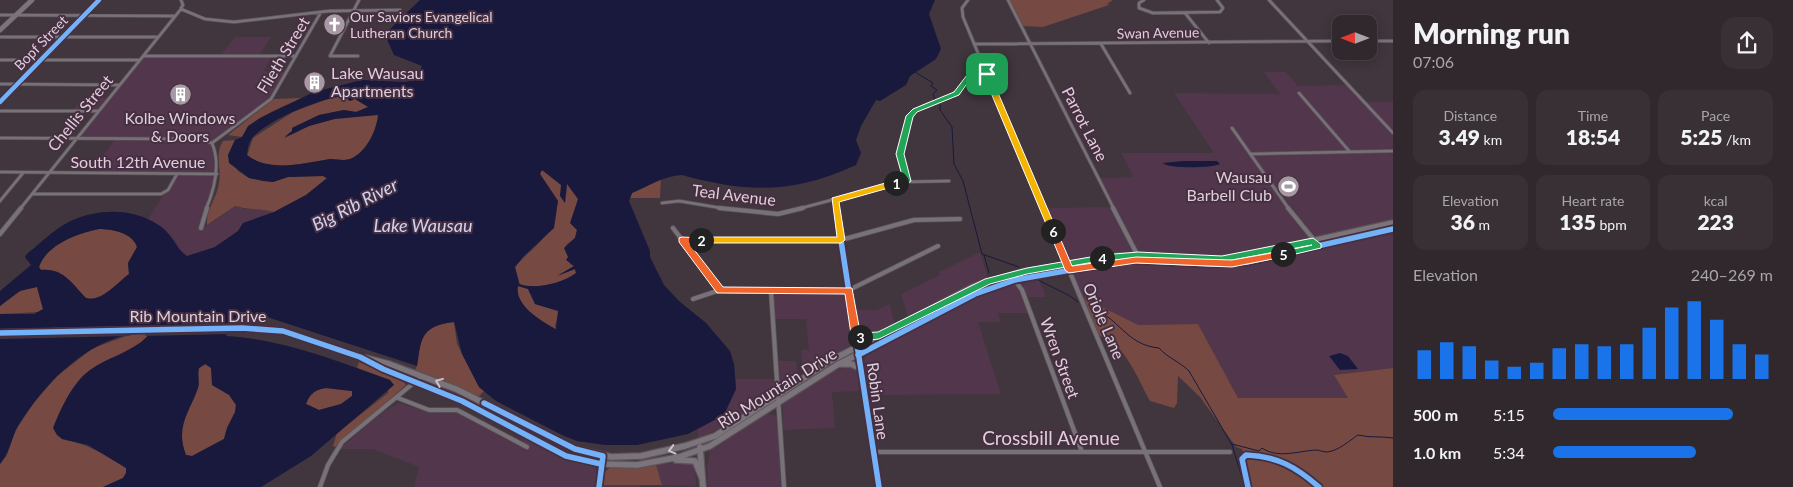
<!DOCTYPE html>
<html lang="en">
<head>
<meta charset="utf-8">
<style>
	body { margin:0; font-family:Lato,sans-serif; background:#393036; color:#f1f3f6; height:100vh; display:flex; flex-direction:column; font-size:19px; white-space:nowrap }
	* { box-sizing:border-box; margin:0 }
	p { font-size:16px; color:#a8a6aa }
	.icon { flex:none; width:28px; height:28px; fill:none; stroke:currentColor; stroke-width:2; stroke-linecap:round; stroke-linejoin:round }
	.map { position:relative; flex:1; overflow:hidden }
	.details { display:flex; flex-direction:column; background:#31282e; width:400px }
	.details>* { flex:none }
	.needle { width:32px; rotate:270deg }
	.fabs { position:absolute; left:1332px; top:15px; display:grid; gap:10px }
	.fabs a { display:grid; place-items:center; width:45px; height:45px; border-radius:10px; background:#31282e; box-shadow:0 2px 12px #0003,0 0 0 1px #4c444a; font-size:25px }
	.pin { position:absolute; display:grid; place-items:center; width:42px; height:42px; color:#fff; margin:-21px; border-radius:10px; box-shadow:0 2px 8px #0006 }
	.km { position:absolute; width:25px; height:25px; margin:-12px; border-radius:50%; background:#222; color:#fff; font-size:14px; line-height:25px; text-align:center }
	.round { display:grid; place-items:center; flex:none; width:52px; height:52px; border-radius:15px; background:#393036 }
	.headline { display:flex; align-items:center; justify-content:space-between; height:85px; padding:0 20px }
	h1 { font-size:28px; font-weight:800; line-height:38px }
	.stats { display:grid; grid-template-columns:repeat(3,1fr); gap:8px; height:85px; padding:5px 20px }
	.stats div { display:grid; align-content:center; border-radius:12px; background:#393036; text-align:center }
	.stats b { font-size:21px; font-weight:800 }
	.stats small { font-size:14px; font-weight:400 }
	.stats p { font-size:14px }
	.chart { height:140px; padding:10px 20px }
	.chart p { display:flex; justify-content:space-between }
	.chart svg { width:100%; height:90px; margin-top:5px; stroke:#1a73e8; stroke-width:6 }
	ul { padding:0 20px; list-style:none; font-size:16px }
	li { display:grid; grid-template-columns:80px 60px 1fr; align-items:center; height:38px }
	li i { height:12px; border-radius:6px; background:#1a73e8 }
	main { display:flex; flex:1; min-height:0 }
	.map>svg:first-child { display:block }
	.built { fill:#52364c }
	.green { fill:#764a42 }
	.water { fill:#18193d; fill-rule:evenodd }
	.pier { fill:#41353e }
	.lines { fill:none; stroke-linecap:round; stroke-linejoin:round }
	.stream { stroke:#18193d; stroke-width:1 }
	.minor-far1-casing { stroke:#5c5259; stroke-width:4 }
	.minor-casing { stroke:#5c5259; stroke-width:5.5 }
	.tertiary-casing { stroke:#5c5259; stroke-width:7 }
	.secondary-far1-casing { stroke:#5c5259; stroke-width:5.5 }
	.secondary-casing { stroke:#5c5259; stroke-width:8 }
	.minor-far1 { stroke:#777278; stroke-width:2.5 }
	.minor { stroke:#777278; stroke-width:4 }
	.tertiary { stroke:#777278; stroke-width:5 }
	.secondary-far1 { stroke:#7b757b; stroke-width:4.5 }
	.secondary { stroke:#7b757b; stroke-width:5.5 }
	.cycleway-far1-casing { stroke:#472f42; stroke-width:7 }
	.cycleway-casing { stroke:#472f42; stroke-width:9 }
	.cycleway-far1 { stroke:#73b2f8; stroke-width:4.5 }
	.cycleway { stroke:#73b2f8; stroke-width:5.5 }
	.oneway { stroke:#cfc2cc }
	.split-1 { fill:#22a559; stroke:#fff }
	.split-2 { fill:#f5b400; stroke:#fff }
	.split-3 { fill:#f0652b; stroke:#fff }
	.split-4 { fill:#22a559; stroke:#fff }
	.split-5 { fill:#22a559; stroke:#fff }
	.split-6 { fill:#f0652b; stroke:#fff }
	.split-7 { fill:#f5b400; stroke:#fff }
	.labels { text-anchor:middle; stroke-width:4; stroke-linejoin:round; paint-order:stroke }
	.far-poi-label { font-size:14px; fill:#decfda; stroke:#472f42; text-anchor:start }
	.far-street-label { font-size:14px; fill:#decfda; stroke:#472f42 }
	.street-label { font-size:16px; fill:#decfda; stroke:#472f42 }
	.poi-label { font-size:16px; fill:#decfda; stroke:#472f42; text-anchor:start }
	.water-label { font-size:18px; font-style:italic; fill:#ced4f2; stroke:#472f42 }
	.near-street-label { font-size:19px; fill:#decfda; stroke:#472f42 }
</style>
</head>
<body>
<main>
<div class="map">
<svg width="1393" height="487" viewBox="0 0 1393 487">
	<rect width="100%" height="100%" fill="#41353e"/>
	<path class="built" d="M235,37h36l-12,19h13l-8,15 23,1 -14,23 -13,14 -48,34 4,41 -10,24 -4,20 8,-4 25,-18 10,3h16l13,3 -31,11 -5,8 -23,16 -28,10 -7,-5 -5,-12 -13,-13 -14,-8 29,-45 -79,-1 9,-13h-7l15,-21 -39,-1 22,-26 -26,-1 11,-13h24l-7,11 11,-10 32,-43h77z
		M1264,72h22l12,14 50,-1 16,17h29v266l-59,7 14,23h-110l-40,-74 -60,1 -57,-28 -16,-38 4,-3 -12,-14 -14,-34 70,-1 -14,-29 35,-1 -13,-24h93l-40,-60 106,1z
		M980,252l8,27 -80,38 -7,-23 39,-19 -1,-3z
		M1038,277l8,20h-19l-5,-16z
		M1014,284l5,5 9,24h-30l3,9h-23l23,72 -134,1 -3,-34 2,-6 114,-61z
		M777,293h68l4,11 3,40 -49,32 -2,-26h8l-3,-31h-31l-2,-24z
		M890,304l5,20 -25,11 -11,-1 -5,-24h22z
		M778,361h18l2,18 -68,44 -32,16 -1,-10 12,-6 27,-33v-11h43z
		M850,365l7,4 2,22 -27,1 3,36 -52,2v-26l50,-32z
		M399,403l27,8 32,2 64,34 2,-10 38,20 33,10 2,6 -1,12h44v2h-226l5,-20 -46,-18h-34l44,-37z
		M767,414l7,1 4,6 3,66h-73l-1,-20 3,-16z
		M682,462l9,1 4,4 1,19 -34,-1 -6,-20z"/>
	<path class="green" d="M1008,0h105l-6,4 2,1 -66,22 -22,-1z
		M353,95l2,4 14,8 -13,5 -12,-2 -25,5 -27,13v3l-7,5c9,-1 14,-6 22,-9 18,-7 53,-15 71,-12 -1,15 -12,38 -28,44 -7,2 -13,0 -20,0 -25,4 -61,14 -83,-3l6,-18 40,-26 40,-15z
		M302,98c-21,10 -47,17 -60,39l-14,-2 46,-36z
		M235,140l-7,15 10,16 11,7 24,4 15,-5 35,-1 4,3 -21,16 -32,17c-14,-4 -26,-2 -39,-6l-28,19c-1,-16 10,-27 12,-42 3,-14 -5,-28 4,-42z
		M542,170l20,15 -2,11 6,-1 1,-12 11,16 -4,26 3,5 -2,8 -9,7 4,19 4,2 -15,9 16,-6 1,4c-13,10 -41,17 -56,11l-5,-17c7,-9 15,-15 23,-23 10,-10 17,-28 20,-43l-18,-27z
		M661,178l-1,20h-30l2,-5z
		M99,229c13,0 34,4 38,18l-9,16 1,11c-11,8 -28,29 -43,24 -14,-14 -22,-30 -45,-28l-2,-3c7,-22 39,-34 60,-38z
		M518,286l10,3 7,15 24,7 -4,15 2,4c-14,-8 -44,-25 -39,-44z
		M37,287l6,22 -3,3 -40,2v-8c10,-10 23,-19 37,-19z
		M1084,298l54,27 60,-1 40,74h110l-14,-23 59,-7v119h-142l-9,-38 -6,-2 -36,-50 -22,-21 -1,27 -3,5 -24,-7c-12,-21 -25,-59 -51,-65z
		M454,322l3,22 22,43 5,4 -5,5 -64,-26c3,-5 3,-10 4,-16 3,-25 12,-29 35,-32z
		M143,330l6,4 -9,10 -50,26 -28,69c27,6 41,14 64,29v5l-3,5 -20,9h-103v-23l7,-9 8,-24 18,-27 23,-27 37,-29z
		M359,362l43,18 4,5 -71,62 -2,-1 4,-13 51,-40 2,-13 -33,-12z
		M206,364l5,4 2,17 16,9 7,11 -1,7 -8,16 -3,11 -32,17 -6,-1c-11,-28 3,-42 12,-67 2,-7 -1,-13 1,-20z
		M326,388l26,3v5l-11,8 -22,6 -13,-6c4,-11 9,-14 20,-16z
		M656,465l6,20h-59l1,-13 6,-4z"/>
	<path class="water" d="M420,0h515l-6,14 12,35 -5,10 -26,17 -4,9 -26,16 -4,-1 -15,26 -5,14 5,13 -5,12c-63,29 -108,28 -174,10 -19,1 -33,11 -50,18l-3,8 21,50v6l14,28 15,16 27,22 24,28 4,13 2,25 -12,26 -36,19 -51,11h-32l-28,-4 -13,-5 -68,-35 -17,-14 -17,-33 -8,-32c-32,4 -33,15 -37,44l-150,-49 -22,1 -15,7 -4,11c57,3 111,25 164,44l4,5 -83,71 -50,31h-158l20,-9 3,-5v-5l-38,-23 -26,-6 -5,-4 -4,-7c8,-20 20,-46 37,-58 18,-13 40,-17 57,-33l1,-6c-57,5 -101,48 -130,95 -7,13 -8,26 -18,38v-150h34l9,-5 -6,-22 -17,4 -20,15v-15l31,-26 -6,-8 2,-3c12,-10 31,-28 46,-34 26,-12 63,-12 87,6 13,9 16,23 27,30l28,-9 23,-16 5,-8 31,-11 32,-17 21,-17 -4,-2 -35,1 -15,5 -10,-1 -14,-3 -20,-15 -1,-8 7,-15 7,-3 6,-11 12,-8 54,-26 48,-12 43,2 11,-2 6,-14 -28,-11 -8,-18 5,-9zM351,96l-4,3 3,2 5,-2 13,8 -12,5 -12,-2 -25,5 -27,13v3l-8,7 25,-12 26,-7 43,-4c-1,15 -12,38 -28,44 -7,2 -13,0 -20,0 -25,4 -61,14 -83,-4 1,-6 1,-12 6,-18 16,-18 75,-43 98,-41zM542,170l19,15 -1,11 5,7 2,-19 11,15 -8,24 7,7 -2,8 -11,10 4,9 -2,3 8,6 -17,10 18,-7 1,4c-13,10 -41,17 -57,11l-4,-17 9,-11 30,-28 4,-27 -18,-27zM99,229c13,0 34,4 38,18l-9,16 1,11c-11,8 -28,29 -43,24 -14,-14 -22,-30 -45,-28l-2,-3c7,-22 39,-34 60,-38zM518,286l10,3 7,15 23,7 -2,18c-14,-7 -42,-24 -38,-43zM205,364l6,4 1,17 17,10 7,10 -1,7 -8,16 -3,11 -32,17 -6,-1c-11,-28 3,-42 12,-67 2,-7 -1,-13 1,-20zM326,388l26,3v5l-11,8 -22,6 -13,-6c4,-11 9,-14 20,-16z
		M1183,161h34l3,3c-7,4 -52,5 -57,-1z
		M1340,353l8,3 10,13 -18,1 -11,-14z"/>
	<path class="pier" d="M242,323l-10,4 -2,7 -85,2 1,-3 -3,-1 -15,4 -128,3v-10z"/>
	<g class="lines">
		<path class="stream" d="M915,72l18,11 -2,3 6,4 -4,4 2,6
			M940,105v5l12,17 2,37 9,17 19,73 37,13
			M984,255l5,18
			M1037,279c14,9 28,12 41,23
			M1090,308c29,8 35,37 69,40 9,10 21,14 30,23l43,74 13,42
			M1232,444l27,7 3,-3c16,11 36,3 54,2 3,0 7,2 11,2 11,-1 22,-11 31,-17 13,3 22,1 35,3"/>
		<defs>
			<path id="minor-far1" d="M181,0l2,5 -2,3
				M968,0l-6,8 1,9 80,192
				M1008,0l106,209
				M1144,0l-5,3v5l14,5 67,-1 3,-4 -6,-8
				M1269,0l124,133
				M181,9l24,10 29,3 95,-11 71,-1
				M1185,13l24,30
				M0,15l174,1
				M0,37h157
				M1369,41h24
				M974,44l367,-3
				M1101,44l29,49
				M143,56h153
				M358,56h-28l29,-56
				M0,60h139
				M0,84l119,1
				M1299,93l51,59
				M0,102l99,-102
				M0,111h98
				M1232,128l57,81
				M0,138l198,1 14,4
				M212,143l59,-44 50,-87
				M1251,154l142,-3
				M0,172l217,2
				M907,181c-2,-8 -6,-18 -7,-26 0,-10 7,-38 15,-44 23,-16 33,-4 54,-34l18,-3
				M32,194h129l7,-4 9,-16
				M835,200l1,9
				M0,201l23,-28
				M662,203l17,-2 48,8
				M20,209l161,-200
				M206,209c9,-21 15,-44 6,-66
				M798,209l101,-27 50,-1"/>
			<path id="minor" d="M719,208l59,6 25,-6
				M836,208l21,139
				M1043,208l117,279
				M1113,208l26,50
				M1288,208l31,38
				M201,228l6,-20
				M673,228l47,62
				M0,234l21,-26
				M682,240h159l73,-20 46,-1
				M1011,275l11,15 60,162
				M771,291l13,196
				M693,299l27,-9h129l89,-44
				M398,398l31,12h28l70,37
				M873,452h357
				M320,487l8,-22 14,-23 80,-66
				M599,487l4,-31"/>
			<path id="tertiary" d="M858,353l21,134"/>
			<path id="secondary-far1" d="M0,30l32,-30"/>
			<path id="secondary" d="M0,333l242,-5 41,3 77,26 23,12 79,32 104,55 35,8 36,1 42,-8 31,-11 127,-81 134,-69 28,-11 38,-10 88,-15 86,4 36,-2 146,-33
				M856,335l8,3 10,-1
				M366,358l23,6 67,25 119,60 36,8 30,-1 44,-10 30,-10 115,-75 143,-74 46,-14 100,-17 89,4 32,-3 153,-34
				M842,364h9l9,4
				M700,447l3,40
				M676,460l19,1 7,17"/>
		</defs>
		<use href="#minor-far1" class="minor-far1-casing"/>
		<use href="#minor" class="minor-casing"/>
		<use href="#tertiary" class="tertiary-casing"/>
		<use href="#secondary-far1" class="secondary-far1-casing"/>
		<use href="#secondary" class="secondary-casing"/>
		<use href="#minor-far1" class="minor-far1"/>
		<use href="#minor" class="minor"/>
		<use href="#tertiary" class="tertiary"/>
		<use href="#secondary-far1" class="secondary-far1"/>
		<use href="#secondary" class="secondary"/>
		<defs>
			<path id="cycleway-far1" d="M0,102l99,-102
				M835,200l1,9"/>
			<path id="cycleway" d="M836,208l43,279
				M0,333l242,-5 41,3 77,26 23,12 79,32 104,55 35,8
				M858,355l117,-61 40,-14 112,-20 84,4 36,-2 146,-33
				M484,403l91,46 28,7 -4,31
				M1248,487l-6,-28 4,-4c31,1 50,12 73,32"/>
		</defs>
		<use href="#cycleway-far1" class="cycleway-far1-casing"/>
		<use href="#cycleway" class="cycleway-casing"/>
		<use href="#cycleway-far1" class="cycleway-far1"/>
		<use href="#cycleway" class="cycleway"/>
	</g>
	<defs><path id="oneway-chevron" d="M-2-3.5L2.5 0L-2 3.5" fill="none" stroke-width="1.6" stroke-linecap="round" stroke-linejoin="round" transform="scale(1.25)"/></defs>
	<g class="oneway">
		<use href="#oneway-chevron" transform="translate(439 382) rotate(-158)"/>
		<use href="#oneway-chevron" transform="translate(672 450) rotate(165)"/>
	</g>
	<path class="split-1" d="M987,72l2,3 -18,3 -12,17 -42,17 -4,5 -9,37 7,27 -4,3 -13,1v-4l9,-2 -7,-25 10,-38 7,-7 41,-17 13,-17z"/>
	<path class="split-2" d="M896,180l4,3 -1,2 -60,17 6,38 -4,3h-140l-4,-3 4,-3h136l-5,-39z"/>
	<path class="split-3" d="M682,237l22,1v4l-15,1 34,44 129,1 8,44 3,2v6h-6l-6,-6 -6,-40 -128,-1 -38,-51v-4z"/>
	<path class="split-4" d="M1102,255l5,3 -2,2 -78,14 -37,10 -111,55 -19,2 -4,-4 4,-4 18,-1 107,-53 42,-11z"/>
	<path class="split-5" d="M1313,238l8,6v4l-38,9 -4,-3 1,-2 32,-7 -90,17 -84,-4 -36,3 -4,-3 4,-3 36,-3 84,4z"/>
	<path class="split-6" d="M1053,228l4,3 15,35 64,-9 96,3 51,-9 4,3 -4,3 -51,10 -96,-4 -67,10 -4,-3 -16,-39z"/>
	<path class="split-7" d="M987,72l3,2 67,157 -2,2 -6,-2 -66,-157z"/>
	<defs>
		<symbol id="church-disc" viewBox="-11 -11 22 22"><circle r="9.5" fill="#a799a3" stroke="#472f42"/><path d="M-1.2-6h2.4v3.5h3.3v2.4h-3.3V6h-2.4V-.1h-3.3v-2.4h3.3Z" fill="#fff"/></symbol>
		<symbol id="building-disc" viewBox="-11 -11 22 22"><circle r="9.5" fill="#a799a3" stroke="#472f42"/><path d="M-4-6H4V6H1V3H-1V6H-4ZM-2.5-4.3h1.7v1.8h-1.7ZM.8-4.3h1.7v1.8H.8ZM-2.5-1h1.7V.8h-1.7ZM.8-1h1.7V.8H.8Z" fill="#fff"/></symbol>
		<symbol id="stadium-disc" viewBox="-11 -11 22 22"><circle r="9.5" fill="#a799a3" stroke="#472f42"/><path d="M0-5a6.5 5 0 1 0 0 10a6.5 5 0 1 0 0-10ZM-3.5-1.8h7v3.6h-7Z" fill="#fff"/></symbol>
	</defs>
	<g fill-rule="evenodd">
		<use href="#church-disc" x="322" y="12" width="25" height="25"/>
		<use href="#building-disc" x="302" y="70" width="25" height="25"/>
		<use href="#building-disc" x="168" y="82" width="25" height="25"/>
		<use href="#stadium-disc" x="1276" y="174" width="25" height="25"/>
	</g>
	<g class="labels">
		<g class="far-poi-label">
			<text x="350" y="22">Our Saviors Evangelical<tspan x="350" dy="16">Lutheran Church</tspan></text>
		</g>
		<g class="far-street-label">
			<text transform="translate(1158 33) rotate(-1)" y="5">Swan Avenue</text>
			<text transform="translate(41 43) rotate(-46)" y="5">Bopf Street</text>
		</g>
		<g class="street-label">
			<text transform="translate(283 55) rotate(-59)" y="6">Flieth Street</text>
			<text transform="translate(80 113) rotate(-51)" y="6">Chellis Street</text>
			<text transform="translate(1085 124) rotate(63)" y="6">Parrot Lane</text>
			<text x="138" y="168">South 12th Avenue</text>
			<text transform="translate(734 195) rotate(7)" y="6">Teal Avenue</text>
			<text x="198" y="322">Rib Mountain Drive</text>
			<text transform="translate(1104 321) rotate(67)" y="6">Oriole Lane</text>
			<text transform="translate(1060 358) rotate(70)" y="6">Wren Street</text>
			<text transform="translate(777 388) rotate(-32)" y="6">Rib Mountain Drive</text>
			<text transform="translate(878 401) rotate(82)" y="6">Robin Lane</text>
		</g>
		<g class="poi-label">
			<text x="331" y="79">Lake Wausau<tspan x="331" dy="18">Apartments</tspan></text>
			<text x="180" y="124" text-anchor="middle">Kolbe Windows<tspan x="180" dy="18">&amp; Doors</tspan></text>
			<text x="1272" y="183" text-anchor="end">Wausau<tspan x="1272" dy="18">Barbell Club</tspan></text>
		</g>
		<g class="water-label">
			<text transform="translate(355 205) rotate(-27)" y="6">Big Rib River</text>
			<text x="423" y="232">Lake Wausau</text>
		</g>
		<g class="near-street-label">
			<text x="1051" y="445">Crossbill Avenue</text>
		</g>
	</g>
</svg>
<div class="fabs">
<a><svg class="needle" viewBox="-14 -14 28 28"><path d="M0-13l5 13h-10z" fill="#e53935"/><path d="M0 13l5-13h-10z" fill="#a8a6aa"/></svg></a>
</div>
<div class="pin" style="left:987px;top:74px;background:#1e9e55"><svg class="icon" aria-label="arrive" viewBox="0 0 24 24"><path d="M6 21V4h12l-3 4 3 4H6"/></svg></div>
<b class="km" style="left:896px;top:183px">1</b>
<b class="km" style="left:701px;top:240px">2</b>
<b class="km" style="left:860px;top:337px">3</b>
<b class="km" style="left:1102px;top:258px">4</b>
<b class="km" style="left:1283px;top:254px">5</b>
<b class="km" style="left:1053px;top:231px">6</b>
</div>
<section class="details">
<div class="headline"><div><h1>Morning run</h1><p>07:06</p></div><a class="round"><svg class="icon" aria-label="share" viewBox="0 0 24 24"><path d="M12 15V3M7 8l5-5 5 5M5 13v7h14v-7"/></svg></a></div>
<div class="stats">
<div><p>Distance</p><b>3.49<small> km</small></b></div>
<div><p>Time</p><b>18:54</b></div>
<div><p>Pace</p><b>5:25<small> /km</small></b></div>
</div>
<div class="stats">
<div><p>Elevation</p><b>36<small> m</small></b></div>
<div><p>Heart rate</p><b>135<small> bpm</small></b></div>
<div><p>kcal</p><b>223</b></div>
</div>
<div class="chart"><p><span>Elevation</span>240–269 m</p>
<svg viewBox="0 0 160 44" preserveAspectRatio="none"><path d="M5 44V30M15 44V26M25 44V28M35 44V35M45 44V38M55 44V36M65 44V29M75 44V27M85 44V28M95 44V27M105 44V19M115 44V9M125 44V6M135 44V15M145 44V27M155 44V32"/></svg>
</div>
<ul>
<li><b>500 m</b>5:15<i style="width:82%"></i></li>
<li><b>1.0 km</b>5:34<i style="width:65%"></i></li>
</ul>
</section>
</main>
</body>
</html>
